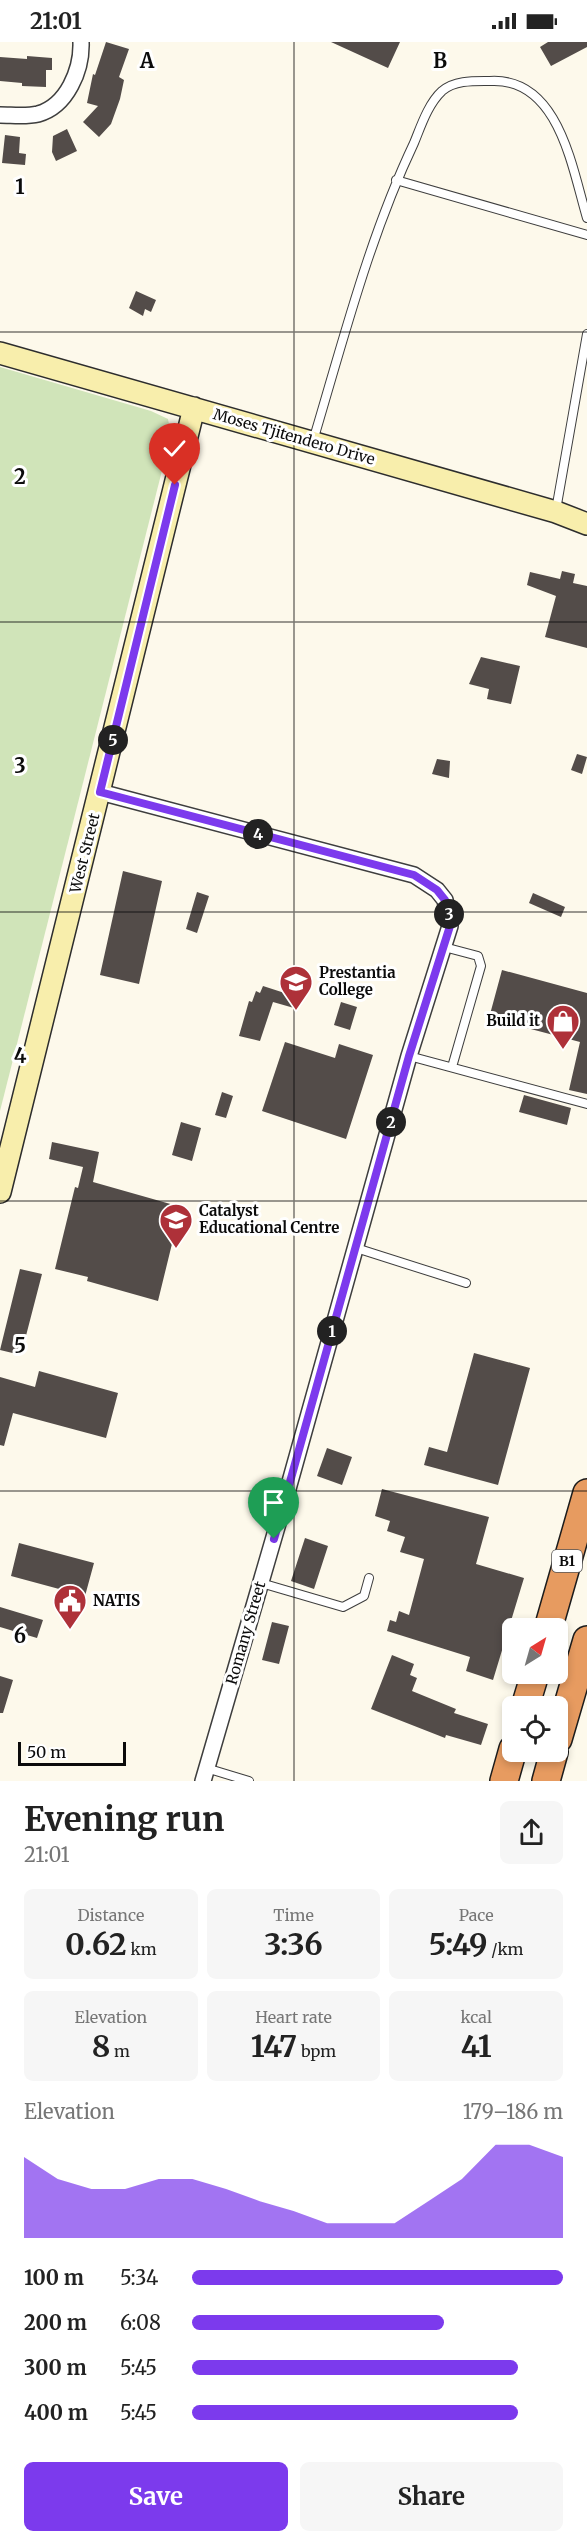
<!DOCTYPE html>
<html lang="en">
<head>
<meta charset="utf-8">
<style>
	body { margin:0; font-family:Merriweather,serif; background:#f6f6f6; color:#222; height:100vh; display:flex; flex-direction:column; font-size:22px; white-space:nowrap }
	* { box-sizing:border-box; margin:0 }
	p { font-size:20px; color:#767676 }
	.icon { flex:none; width:33px; height:33px; fill:none; stroke:currentColor; stroke-width:2; stroke-linecap:round; stroke-linejoin:round }
	.map { position:relative; height:1739px; overflow:hidden }
	.details { display:flex; flex-direction:column; background:#fff; flex:1 }
	.details>* { flex:none }
	.needle { width:39px; rotate:37deg }
	.controls { position:absolute; left:502px; top:1576px; display:grid; gap:12px }
	.controls a { display:grid; place-items:center; width:66px; height:66px; border-radius:9px; background:#fff; box-shadow:0 3px 9px #0003; font-size:30px }
	.scale { position:absolute; left:18px; bottom:15px; width:108px; box-sizing:border-box; padding-left:6px; border:3px solid #0b0b0b; border-top:0; font-size:16px; line-height:21px; white-space:nowrap; color:#0b0b0b; -webkit-text-stroke:4px #fff; paint-order:stroke }
	.pin { position:absolute; display:grid; place-items:center; width:51px; height:51px; color:#fff; margin:-62px -26px; border-radius:50% 50% 50% 0; rotate:-45deg; box-shadow:0 0 6px #0007 }
	.pin .icon { rotate:45deg }
	.km { position:absolute; width:30px; height:30px; margin:-15px; border-radius:50%; background:#222; color:#fff; font-size:16px; line-height:30px; text-align:center }
	.round { display:grid; place-items:center; flex:none; width:63px; height:63px; border-radius:9px; background:#f6f6f6 }
	.summary { display:flex; align-items:center; justify-content:space-between; height:102px; padding:0 24px }
	h1 { font-size:33px; font-weight:700; line-height:45px }
	.figures { display:grid; grid-template-columns:repeat(3,1fr); gap:9px; height:102px; padding:6px 24px }
	.figures div { display:grid; align-content:center; border-radius:9px; background:#f6f6f6; text-align:center }
	.figures b { font-size:30px; font-weight:700 }
	.figures small { font-size:16px; font-weight:400 }
	.figures p { font-size:16px }
	.chart { height:168px; padding:12px 24px }
	.chart p { display:flex; justify-content:space-between }
	.chart svg { width:100%; height:108px; margin-top:6px; fill:#7c3aed; opacity:.7 }
	.button { display:flex; gap:12px; margin-top:auto; padding:12px 24px }
	.button a { flex:1; height:69px; border-radius:9px; background:#7c3aed; color:#fff; font-size:24px; font-weight:700; line-height:69px; text-align:center }
	.button a+a { background:#f6f6f6; color:#222 }
	ul { padding:0 24px; list-style:none; font-size:20px }
	li { display:grid; grid-template-columns:96px 72px 1fr; align-items:center; height:45px }
	li i { height:15px; border-radius:8px; background:#7c3aed }
	.status { display:flex; justify-content:space-between; align-items:center; height:42px; padding:0 30px; background:#fff; direction:ltr }
	.status svg { height:16px; fill:currentColor }
	.map>svg:first-child { display:block }
	.green { fill:#d0e4b9 }
	.building { fill:#534c49 }
	.lines { fill:none; stroke-linecap:round; stroke-linejoin:round }
	.lane-casing { stroke:#3e3e3e; stroke-width:10 }
	.street-casing { stroke:#3e3e3e; stroke-width:18 }
	.secondary-casing { stroke:#2d2d2d; stroke-width:24 }
	.highway-casing { stroke:#1c1c1c; stroke-width:30 }
	.lane { stroke:#fff; stroke-width:8 }
	.street { stroke:#fff; stroke-width:15 }
	.secondary { stroke:#f8eeac; stroke-width:21 }
	.highway { stroke:#e79b60; stroke-width:27 }
	.route-casing { stroke:#fff; stroke-width:12 }
	.route { stroke:#7c3aed; stroke-width:8 }
	.grid { fill:none; stroke:#0b0b0b; stroke-width:1.5; stroke-opacity:0.55 }
	.labels { text-anchor:middle; stroke-width:6; stroke-linejoin:round; paint-order:stroke }
	.shield { fill:#fff; stroke:#545454; stroke-width:1.5 }
	.shield-label { font-size:14px; font-weight:bold; fill:#0b0b0b }
	.street-label { font-size:15px; fill:#0b0b0b; stroke:#fff }
	.poi-label { font-size:15px; font-weight:bold; fill:#0b0b0b; stroke:#fff; text-anchor:start }
	.grid-label { font-size:20px; text-anchor:middle; font-weight:bold; fill:#0b0b0b; stroke:#fff; stroke-width:6; stroke-linejoin:round; paint-order:stroke }
</style>
</head>
<body>
<div class="status"><b>21:01</b><svg viewBox="0 0 49 12"><path d="M0 12V9h3v3zM5 12V6h3v6zM10 12V3h3v9zM15 12V0h3v12zM26 1h20v11H26zM47 4h2v5h-2z"/></svg></div>
<div class="map">
<svg width="587" height="1739" viewBox="0 0 587 1739">
	<rect width="100%" height="100%" fill="#fdf9eb"/>
	<path class="green" d="M0,325l151,44 17,8 3,16 -171,676z"/>
	<path class="building" d="M106,0l23,7 -10,28 5,3 -4,19 -9,25 -12,13 -16,-15 15,-16 -11,-3 6,-29 2,1z
		M331,0h69l-12,26z
		M548,0h39v5l-36,19 -11,-19z
		M27,14l25,2v12h-6v17l-24,-1v-3l-22,-2v-24l27,2z
		M67,87l10,22 -21,10 -4,-9 1,-16z
		M5,93l15,2 -1,16 7,1 -1,11 -23,-2z
		M136,249l20,9 -5,12 -6,-3 -2,7 -14,-8z
		M562,529l13,3 -2,9 14,3v62l-42,-11 11,-41 -29,-11 3,-13 30,7z
		M481,615l39,9 -9,38 -24,-5 2,-10 -20,-5z
		M577,712l10,3 -5,17 -11,-4z
		M437,717l13,2 -1,17 -17,-4z
		M123,829l39,10 -23,103 -39,-9z
		M197,850l12,4 -12,37 -11,-4z
		M533,851l32,14 -4,10 -32,-14z
		M502,928l85,23v101l-18,-4 11,-48 -91,-24z
		M263,944l34,11 -3,11 -21,-6 -13,39 -21,-5 10,-35 3,1 4,-11 4,2z
		M341,960l16,5 -7,23 -16,-5z
		M285,1000l50,16 4,-14 34,11 -27,84 -84,-28z
		M222,1050l11,4 -7,22 -11,-3z
		M524,1053l47,13 -4,17 -48,-13z
		M181,1080l20,6 -9,33 -20,-6z
		M52,1100l47,10 -6,30 88,25 -23,94 -71,-20 1,-4 -33,-8 20,-82 3,1 5,-21 -34,-8z
		M20,1227l22,5 -21,81 -21,-5z
		M474,1311l56,15 -32,117 -74,-20 5,-18 18,5z
		M39,1329l79,22 -12,45 -93,-25 -9,33 -4,-1v-68l35,10z
		M327,1406l25,9 -10,28 -25,-9z
		M382,1447l107,28 -13,47 48,14 -31,102 -27,-9 4,-14 -83,-26 3,-11 6,2 3,-11 10,4 15,-56 -24,-7 5,-15 -18,-6 3,-10 -15,-5z
		M305,1496l23,8 -14,43 -23,-8z
		M19,1501l75,20 -9,33 -74,-20z
		M0,1565l43,13 -6,18 -37,-11z
		M272,1580l17,4 -10,38 -17,-4z
		M392,1613l22,9 -4,11 7,3 -5,13 44,18 -2,4 34,11 -7,21 -35,-10 -1,3 -74,-29z
		M0,1634l13,4 -10,33h-3z"/>
	<g class="lines">
		<defs>
			<path id="lane" d="M396,138l191,55
				M313,399c30,-100 56,-203 101,-298 7,-17 14,-39 28,-52 13,-11 32,-10 48,-10 69,-4 82,87 97,137
				M556,468l31,-176
				M444,905l34,9 3,10 -29,101
				M409,1014l178,48
				M356,1206l110,35
				M261,1541l82,24 21,-11 5,-18
				M206,1726l43,13"/>
			<path id="street" d="M0,73c12,0 26,2 38,-1 29,-8 44,-44 43,-72
				M100,750l314,83 23,15 8,10 5,26 -41,130 -123,440 -83,285"/>
			<path id="secondary" d="M0,311l556,159 31,12
				M0,1150l194,-784"/>
			<path id="highway" d="M548,1587l39,-136
				M525,1665l10,-33
				M558,1697l29,-99
				M504,1739l9,-32
				M546,1739l8,-29"/>
		</defs>
		<use href="#lane" class="lane-casing"/>
		<use href="#street" class="street-casing"/>
		<use href="#secondary" class="secondary-casing"/>
		<use href="#highway" class="highway-casing"/>
		<use href="#lane" class="lane"/>
		<use href="#street" class="street"/>
		<use href="#secondary" class="secondary"/>
		<use href="#highway" class="highway"/>
	</g>
	<g class="lines">
		<defs>
			<path id="route" d="M175,443l-75,307 314,83 23,15 8,10 5,26 -41,130 -135,483"/>
		</defs>
		<use href="#route" class="route-casing"/>
		<use href="#route" class="route"/>
	</g>
	<path class="grid" d="M294,0v1739M0,290h587M0,580h587M0,870h587M0,1159h587M0,1449h587"/>
	<defs>
		<symbol id="school-pin" viewBox="-11 -11 22 30"><path d="M0 17L-7.5 6A9.5 9.5 0 1 1 7.5 6Z" fill="#ae3139" stroke="#fff"/><path d="M0-5L7-2L0 1L-7-2ZM-4 1L0 2.5L4 1V4Q0 6-4 4Z" fill="#fff"/></symbol>
		<symbol id="shop-pin" viewBox="-11 -11 22 30"><path d="M0 17L-7.5 6A9.5 9.5 0 1 1 7.5 6Z" fill="#ae3139" stroke="#fff"/><path d="M-5-2.5h2.3a2.7 3.5 0 0 1 5.4 0H5L5.5 6h-11ZM-1.5-2.5h3a1.5 2.3 0 0 0-3 0Z" fill="#fff"/></symbol>
		<symbol id="civic-pin" viewBox="-11 -11 22 30"><path d="M0 17L-7.5 6A9.5 9.5 0 1 1 7.5 6Z" fill="#ae3139" stroke="#fff"/><path d="M-.6-6.5H3V-4.5H.6V-3L4-1V1h2V6H-6V1h2V-1L-.6-3ZM-1.2 2.5V6h2.4V2.5Z" fill="#fff"/></symbol>
	</defs>
	<g fill-rule="evenodd">
		<use href="#school-pin" x="277" y="921" width="38" height="52"/>
		<use href="#shop-pin" x="544" y="960" width="38" height="52"/>
		<use href="#school-pin" x="157" y="1159" width="38" height="52"/>
		<use href="#civic-pin" x="51" y="1540" width="38" height="52"/>
	</g>
	<g class="labels">
		<rect class="shield" x="552" y="1508" width="30" height="22" rx="4.5"/>
		<g class="shield-label">
			<text x="567" y="1524">B1</text>
		</g>
		<g class="street-label">
			<text transform="translate(294 395) rotate(16)" y="5">Moses Tjitendero Drive</text>
			<text transform="translate(85 811) rotate(-76)" y="5">West Street</text>
			<text transform="translate(246 1591) rotate(-74)" y="5">Romany Street</text>
		</g>
		<g class="poi-label">
			<text x="319" y="936">Prestantia<tspan x="319" dy="17">College</tspan></text>
			<text x="540" y="984" text-anchor="end">Build it</text>
			<text x="199" y="1174">Catalyst<tspan x="199" dy="17">Educational Centre</tspan></text>
			<text x="93" y="1564">NATIS</text>
		</g>
	</g>
	<g class="grid-label">
		<text x="147" y="26">A</text>
		<text x="440" y="26">B</text>
		<text x="20" y="152">1</text>
		<text x="20" y="442">2</text>
		<text x="20" y="731">3</text>
		<text x="20" y="1021">4</text>
		<text x="20" y="1311">5</text>
		<text x="20" y="1601">6</text>
	</g>
</svg>
<div class="controls">
<a><svg class="needle" viewBox="-14 -14 28 28"><path d="M0-13l5 13h-10z" fill="#e53935"/><path d="M0 13l5-13h-10z" fill="#767676"/></svg></a>
<a><svg class="icon" aria-label="locate" viewBox="0 0 24 24"><circle cx="12" cy="12" r="6"/><path d="M12 2v4M12 18v4M2 12h4M18 12h4"/></svg></a>
</div>
<div class="scale">50 m</div>
<div class="pin" style="left:274px;top:1497px;background:#1e9e55"><svg class="icon" aria-label="arrive" viewBox="0 0 24 24"><path d="M6 21V4h12l-3 4 3 4H6"/></svg></div>
<div class="pin" style="left:175px;top:443px;background:#d93025"><svg class="icon" aria-label="check" viewBox="0 0 24 24"><path d="M5 12l5 5 9-10"/></svg></div>
<b class="km" style="left:332px;top:1289px">1</b>
<b class="km" style="left:391px;top:1080px">2</b>
<b class="km" style="left:449px;top:872px">3</b>
<b class="km" style="left:258px;top:792px">4</b>
<b class="km" style="left:113px;top:698px">5</b>
</div>
<section class="details">
<div class="summary"><div><h1>Evening run</h1><p>21:01</p></div><a class="round"><svg class="icon" aria-label="share" viewBox="0 0 24 24"><path d="M12 15V3M7 8l5-5 5 5M5 13v7h14v-7"/></svg></a></div>
<div class="figures">
<div><p>Distance</p><b>0.62<small> km</small></b></div>
<div><p>Time</p><b>3:36</b></div>
<div><p>Pace</p><b>5:49<small> /km</small></b></div>
</div>
<div class="figures">
<div><p>Elevation</p><b>8<small> m</small></b></div>
<div><p>Heart rate</p><b>147<small> bpm</small></b></div>
<div><p>kcal</p><b>41</b></div>
</div>
<div class="chart"><p><span>Elevation</span>179–186 m</p>
<svg viewBox="0 0 160 44" preserveAspectRatio="none"><path d="M0 44V11L10 20L20 24L30 24L40 20L50 20L60 24L70 29L80 33L90 38L100 38L110 38L120 29L130 20L140 6L150 6L160 11V44z"/></svg>
</div>
<ul>
<li><b>100 m</b>5:34<i style="width:100%"></i></li>
<li><b>200 m</b>6:08<i style="width:68%"></i></li>
<li><b>300 m</b>5:45<i style="width:88%"></i></li>
<li><b>400 m</b>5:45<i style="width:88%"></i></li>
</ul>
<div class="button"><a>Save</a><a>Share</a></div>
</section>
</body>
</html>
